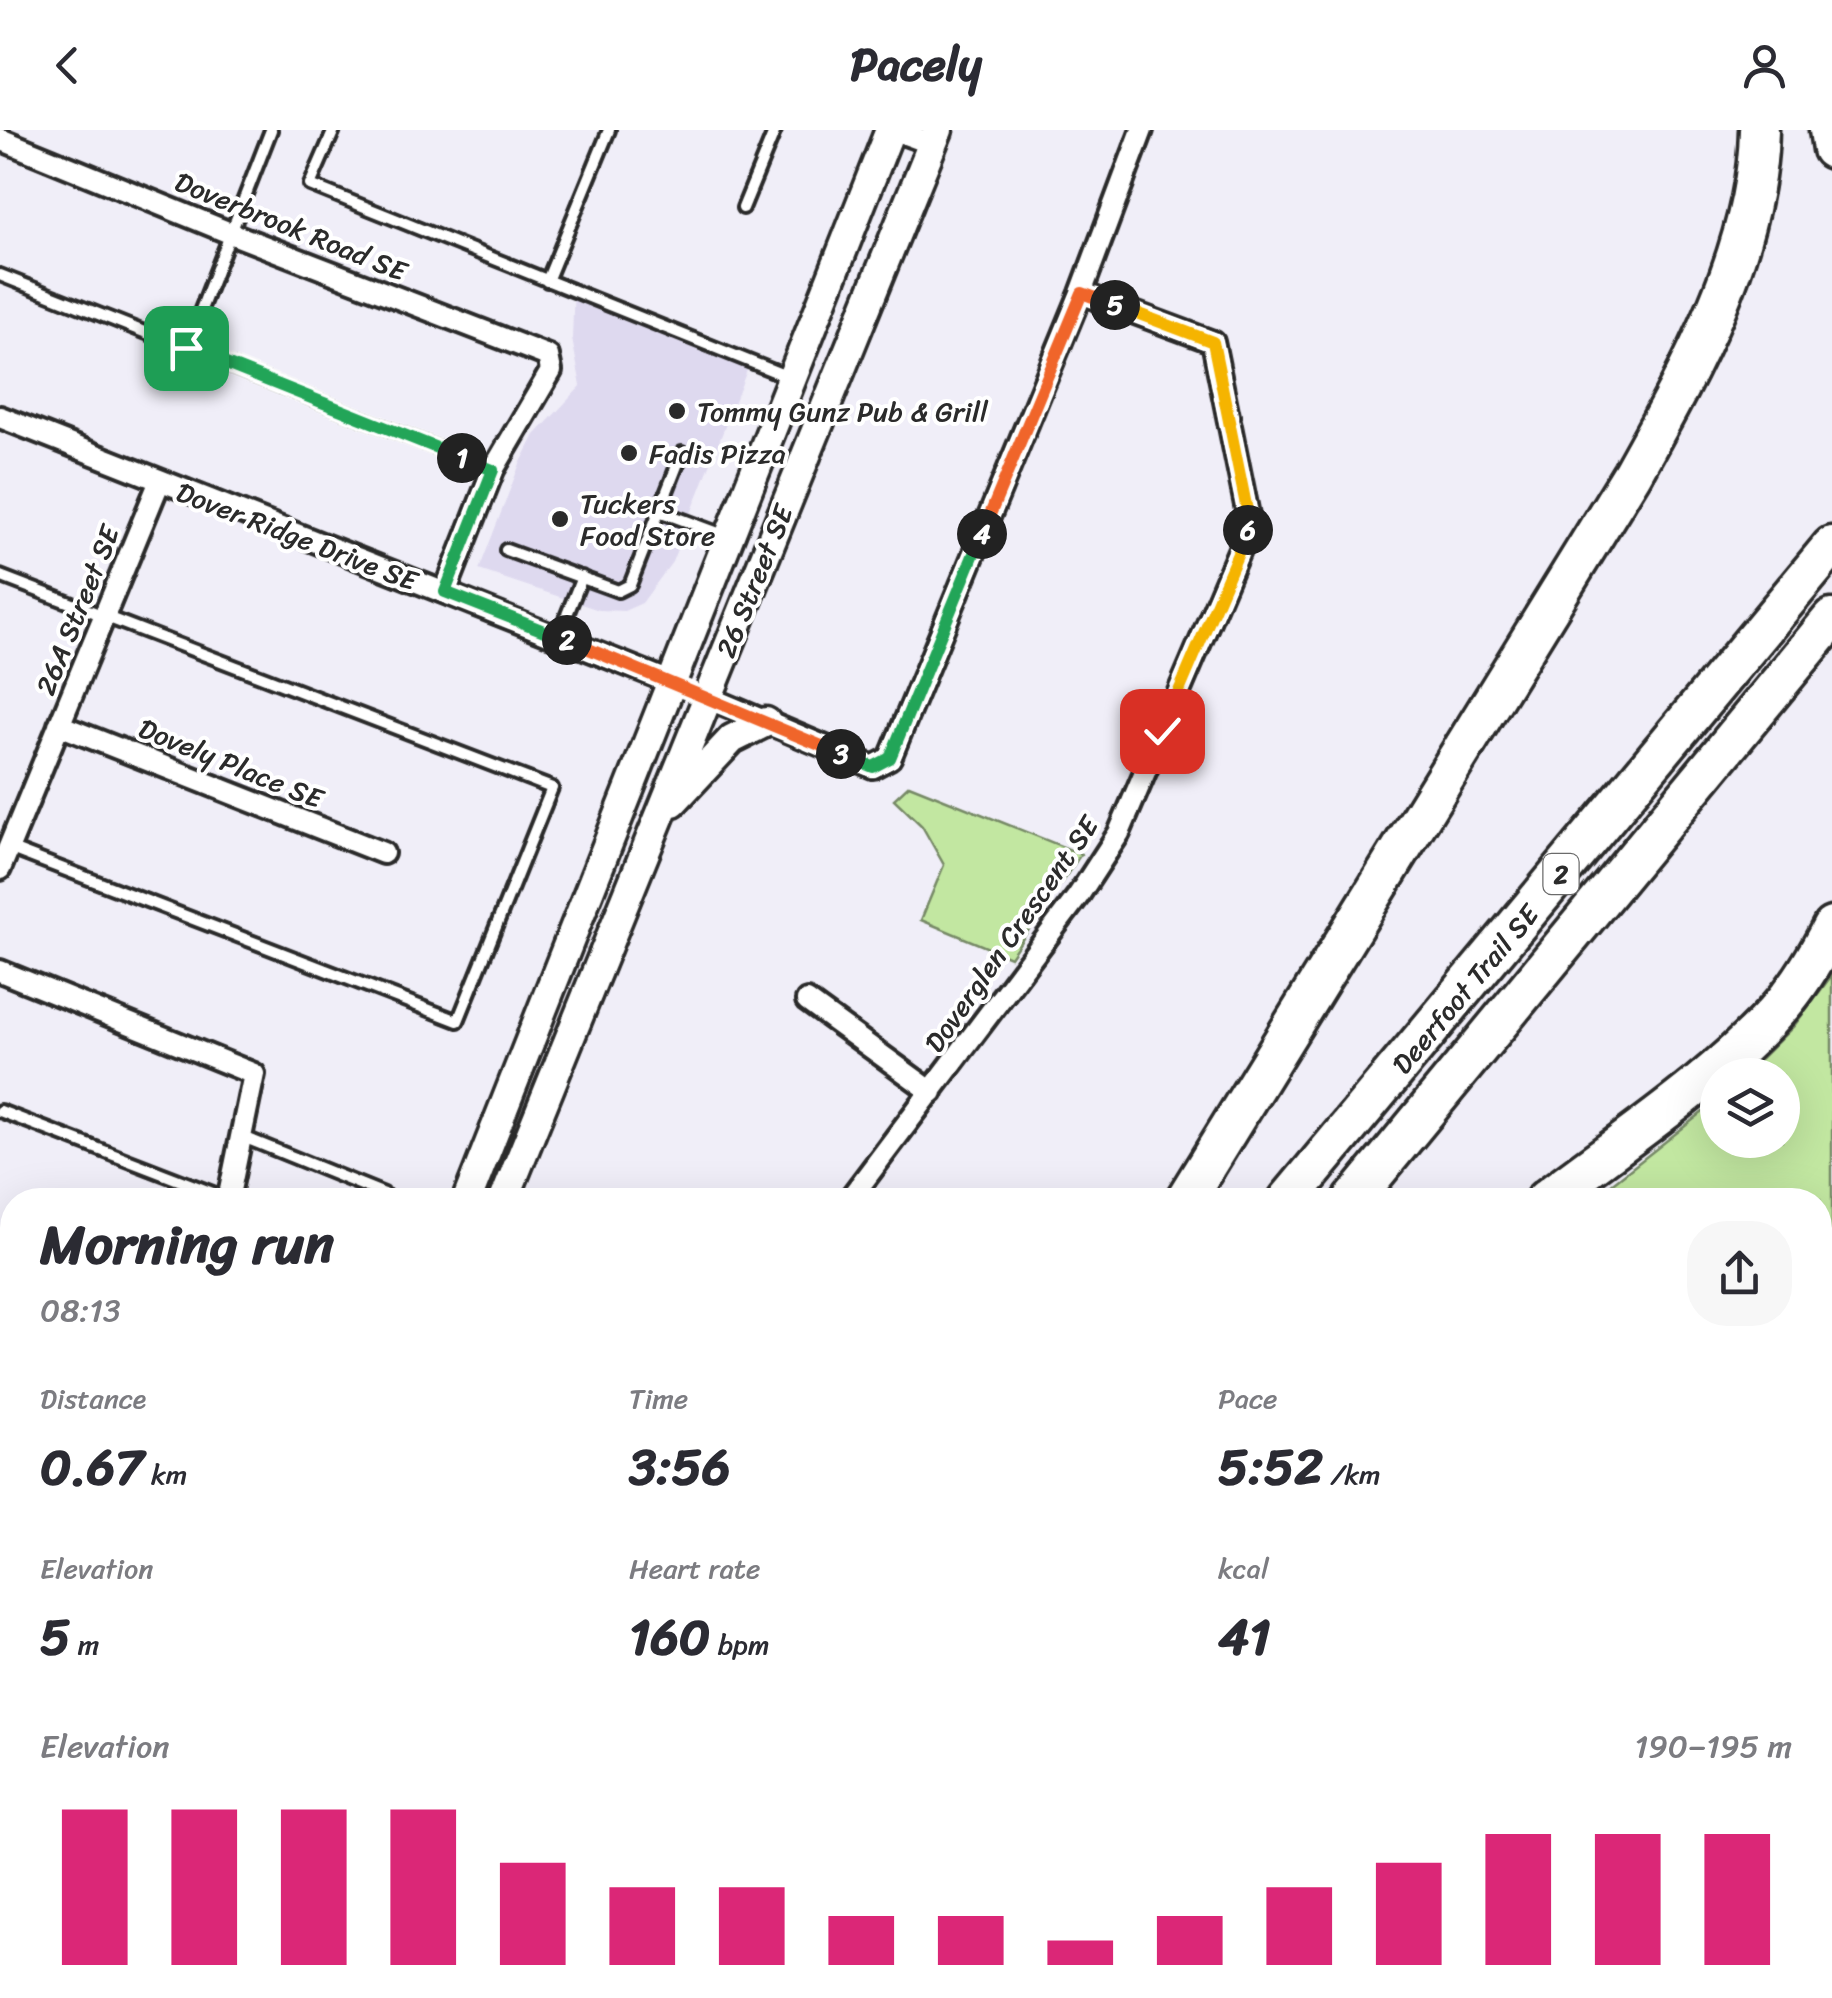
<!DOCTYPE html>
<html lang="en">
<head>
<meta charset="utf-8">
<style>
	body { margin:0; font-family:Sriracha,sans-serif; background:#f7f7f7; color:#2b2b33; height:100vh; display:flex; flex-direction:column; font-size:38px; white-space:nowrap }
	* { box-sizing:border-box; margin:0 }
	p { font-size:32px; color:#7c7c81 }
	.icon { flex:none; width:55px; height:55px; fill:none; stroke:currentColor; stroke-width:2; stroke-linecap:round; stroke-linejoin:round }
	.map { position:relative; flex:1; overflow:hidden }
	.details { position:absolute; left:0px; top:1058px; width:1832px; height:812px; display:flex; flex-direction:column; background:#fff; border-radius:40px 40px 0 0; box-shadow:0 10px 40px #0002 }
	.details>* { flex:none }
	.controls { position:absolute; left:1700px; top:928px; display:grid; gap:20px }
	.controls a { display:grid; place-items:center; width:100px; height:100px; border-radius:50%; background:#fff; box-shadow:0 10px 40px #0002; font-size:50px }
	.pin { position:absolute; display:grid; place-items:center; width:85px; height:85px; color:#fff; margin:-42px; border-radius:20px; box-shadow:0 5px 15px #0006 }
	.km { position:absolute; width:50px; height:50px; margin:-25px; border-radius:50%; background:#222; color:#fff; font-size:28px; line-height:50px; text-align:center }
	.round { display:grid; place-items:center; flex:none; width:105px; height:105px; border-radius:40px; background:#f7f7f7 }
	.headline { display:flex; align-items:center; justify-content:space-between; height:170px; padding:0 40px }
	h1 { font-size:55px; font-weight:700; line-height:75px }
	.stats { display:grid; grid-template-columns:repeat(3,1fr); gap:15px; height:170px; padding:10px 40px }
	.stats div { display:grid; align-content:center }
	.stats b { font-size:50px; font-weight:700 }
	.stats small { font-size:28px; font-weight:400 }
	.stats p { font-size:28px }
	.chart { height:280px; padding:20px 40px }
	.chart p { display:flex; justify-content:space-between }
	.chart svg { width:100%; height:180px; margin-top:10px; stroke:#db2777; stroke-width:6 }
	header { display:flex; justify-content:space-between; align-items:center; height:130px; padding:0 40px; background:#fff; font-size:45px; font-weight:700 }
	.map>svg:first-child { display:block }
	.built { fill:#ded9ef }
	.green { fill:#c2e7a1; stroke:#768966; stroke-width:2.5 }
	.water { fill:#87d5e5; stroke:#62919b; stroke-width:2.5 }
	.lines { fill:none; stroke-linecap:round; stroke-linejoin:round }
	.lane-casing { stroke:#2b2b2b; stroke-width:18 }
	.street-casing { stroke:#2b2b2b; stroke-width:28 }
	.secondary-casing { stroke:#2b2b2b; stroke-width:35 }
	.highway-casing { stroke:#2b2b2b; stroke-width:45 }
	.lane { stroke:#fff; stroke-width:10 }
	.street { stroke:#fff; stroke-width:20 }
	.secondary { stroke:#fff; stroke-width:28 }
	.highway { stroke:#fff; stroke-width:38 }
	.split-1-casing { stroke:#fff; stroke-width:20 }
	.split-2-casing { stroke:#fff; stroke-width:20 }
	.split-3-casing { stroke:#fff; stroke-width:20 }
	.split-4-casing { stroke:#fff; stroke-width:20 }
	.split-5-casing { stroke:#fff; stroke-width:20 }
	.split-6-casing { stroke:#fff; stroke-width:20 }
	.split-7-casing { stroke:#fff; stroke-width:20 }
	.split-1 { stroke:#22a559; stroke-width:12 }
	.split-2 { stroke:#22a559; stroke-width:12 }
	.split-3 { stroke:#f0652b; stroke-width:12 }
	.split-4 { stroke:#22a559; stroke-width:12 }
	.split-5 { stroke:#f0652b; stroke-width:12 }
	.split-6 { stroke:#f5b400; stroke-width:12 }
	.split-7 { stroke:#f5b400; stroke-width:12 }
	.poi-dot { fill:#2b2b2b; stroke:#fff; stroke-width:4 }
	.labels { text-anchor:middle; stroke-width:8; stroke-linejoin:round; paint-order:stroke }
	.shield { fill:#fff; stroke:#6b6b6b; stroke-width:2.5 }
	.shield-label { font-size:25px; font-weight:bold; fill:#2b2b2b }
	.street-label { font-size:28px; fill:#2b2b2b; stroke:#fff }
	.poi-label { font-size:28px; fill:#2b2b2b; stroke:#fff; text-anchor:start }
</style>
</head>
<body>
<header><svg class="icon" aria-label="back" viewBox="0 0 24 24"><path d="M15 5l-7 7 7 7"/></svg>Pacely<svg class="icon" aria-label="person" viewBox="0 0 24 24"><circle cx="12" cy="8" r="4"/><path d="M4 21q1-7 8-7t8 7"/></svg></header>
<div class="map">
<svg width="1832" height="1868" viewBox="0 0 1832 1868">
	<rect width="100%" height="100%" fill="#f0eef8"/>
	<filter id="ink" filterUnits="userSpaceOnUse"><feTurbulence type="fractalNoise" baseFrequency=".01" numOctaves="2"/><feDisplacementMap in="SourceGraphic" scale="20" xChannelSelector="R" yChannelSelector="G"/><feConvolveMatrix kernelMatrix="1 2 1 2 8 2 1 2 1" color-interpolation-filters="sRGB"/></filter>
	<g filter="url(#ink)">
		<path class="built" d="M574,154l179,71 -81,207 -30,41 -18,8 -25,-1 -120,-40 40,-104 16,-31 46,-49 -9,-47z"/>
		<path class="green" d="M909,655l172,69 -71,103 -89,-37 23,-55 -22,-39 -28,-27z
			M1832,845v720l-12,10v-505h-229l126,-99 1,39h64v-65h-38l50,-49z
			M1832,1762v106h-142l14,-10h116v-87z
			M797,1858h635l-15,10h-629z"/>
		<path class="water" d="M1832,1543v170l-12,9v-169z
			M1406,1858h245l-15,10h-240z"/>
		<g class="lines">
			<defs>
				<path id="lane" d="M334,0l-24,55 481,193
					M743,78l32,-78
					M0,145l493,195
					M547,151l62,-151
					M186,218l85,-218
					M659,381l70,26
					M506,420l112,41 12,-6 52,-132
					M0,446l552,212 -94,233 -449,-173
					M558,507l24,-60
					M0,981l228,88
					M241,1006l143,58 3,6
					M0,1256l12,5
					M0,1526l12,5"/>
				<path id="street" d="M894,0l39,14
					M0,9l230,94 318,123 3,15 -58,99 -48,122
					M0,287l673,266
					M707,567l166,70 17,-9 191,-465 61,-163
					M59,595l324,128
					M0,739l159,-386
					M0,841l254,103 -26,126
					M807,871l125,91
					M849,1070l229,-304 41,-63 131,-308 -37,-183 -132,-49
					M0,1115l12,5
					M0,1385l12,6
					M0,1698l12,11"/>
				<path id="secondary" d="M673,672l59,-63 34,-17
					M467,1070l423,-1070
					M504,1070l434,-1070
					M0,1857l25,11
					M141,1868l8,-10"/>
				<path id="highway" d="M1829,0l3,19
					M1185,1070l447,-726c57,-102 125,-223 127,-344
					M1288,1070l544,-654
					M1353,1070l479,-581
					M1545,1070c80,-61 170,-119 237,-195 20,-23 36,-51 50,-78
					M626,1868l8,-10
					M703,1868l8,-10
					M747,1868l10,-10"/>
			</defs>
			<use href="#lane" class="lane-casing"/>
			<use href="#street" class="street-casing"/>
			<use href="#secondary" class="secondary-casing"/>
			<use href="#highway" class="highway-casing"/>
			<use href="#lane" class="lane"/>
			<use href="#street" class="street"/>
			<use href="#secondary" class="secondary"/>
			<use href="#highway" class="highway"/>
		</g>
	</g>
	<g class="lines" filter="url(#ink)">
		<defs>
			<path id="split-1" d="M186,218l276,110"/>
			<path id="split-2" d="M462,328l31,12 -48,122 122,48"/>
			<path id="split-3" d="M567,510l274,114"/>
			<path id="split-4" d="M841,624l32,13 17,-9 92,-224"/>
			<path id="split-5" d="M982,404l100,-241 33,12"/>
			<path id="split-6" d="M1115,175l98,37 37,183 -2,5"/>
			<path id="split-7" d="M1162,601l86,-201"/>
		</defs>
		<use href="#split-1" class="split-1-casing"/>
		<use href="#split-2" class="split-2-casing"/>
		<use href="#split-3" class="split-3-casing"/>
		<use href="#split-4" class="split-4-casing"/>
		<use href="#split-5" class="split-5-casing"/>
		<use href="#split-6" class="split-6-casing"/>
		<use href="#split-7" class="split-7-casing"/>
		<use href="#split-1" class="split-1"/>
		<use href="#split-2" class="split-2"/>
		<use href="#split-3" class="split-3"/>
		<use href="#split-4" class="split-4"/>
		<use href="#split-5" class="split-5"/>
		<use href="#split-6" class="split-6"/>
		<use href="#split-7" class="split-7"/>
	</g>
	<g class="poi-dot">
		<circle cx="677" cy="281" r="10"/>
		<circle cx="629" cy="323" r="10"/>
		<circle cx="560" cy="389" r="10"/>
	</g>
	<g class="labels">
		<rect class="shield" x="1543.5" y="724" width="35" height="40" rx="8"/>
		<g class="shield-label">
			<text x="1561" y="753">2</text>
		</g>
		<g class="street-label">
			<text transform="translate(291 96) rotate(22)" y="10">Doverbrook Road SE</text>
			<text transform="translate(297 406) rotate(21)" y="10">Dover Ridge Drive SE</text>
			<text transform="translate(754 451) rotate(-68)" y="10">26 Street SE</text>
			<text transform="translate(77 480) rotate(-68)" y="10">26A Street SE</text>
			<text transform="translate(231 633) rotate(22)" y="10">Dovely Place SE</text>
			<text transform="translate(1011 804) rotate(-55)" y="10">Doverglen Crescent SE</text>
			<text transform="translate(1465 859) rotate(-50)" y="10">Deerfoot Trail SE</text>
		</g>
		<g class="poi-label">
			<text x="697" y="291">Tommy Gunz Pub &amp; Grill</text>
			<text x="649" y="333">Fadis Pizza</text>
			<text x="580" y="383">Tuckers<tspan x="580" dy="32">Food Store</tspan></text>
		</g>
	</g>
</svg>
<div class="controls">
<a><svg class="icon" aria-label="layers" viewBox="0 0 24 24"><path d="M12 4l9 5-9 5-9-5zM3 14l9 5 9-5"/></svg></a>
</div>
<div class="pin" style="left:186px;top:218px;background:#1e9e55"><svg class="icon" aria-label="arrive" viewBox="0 0 24 24"><path d="M6 21V4h12l-3 4 3 4H6"/></svg></div>
<div class="pin" style="left:1162px;top:601px;background:#d93025"><svg class="icon" aria-label="check" viewBox="0 0 24 24"><path d="M5 12l5 5 9-10"/></svg></div>
<b class="km" style="left:462px;top:328px">1</b>
<b class="km" style="left:567px;top:510px">2</b>
<b class="km" style="left:841px;top:624px">3</b>
<b class="km" style="left:982px;top:404px">4</b>
<b class="km" style="left:1115px;top:175px">5</b>
<b class="km" style="left:1248px;top:400px">6</b>
<section class="details">
<div class="headline"><div><h1>Morning run</h1><p>08:13</p></div><a class="round"><svg class="icon" aria-label="share" viewBox="0 0 24 24"><path d="M12 15V3M7 8l5-5 5 5M5 13v7h14v-7"/></svg></a></div>
<div class="stats">
<div><p>Distance</p><b>0.67<small> km</small></b></div>
<div><p>Time</p><b>3:56</b></div>
<div><p>Pace</p><b>5:52<small> /km</small></b></div>
</div>
<div class="stats">
<div><p>Elevation</p><b>5<small> m</small></b></div>
<div><p>Heart rate</p><b>160<small> bpm</small></b></div>
<div><p>kcal</p><b>41</b></div>
</div>
<div class="chart"><p><span>Elevation</span>190–195 m</p>
<svg viewBox="0 0 160 44" preserveAspectRatio="none"><path d="M5 44V6M15 44V6M25 44V6M35 44V6M45 44V19M55 44V25M65 44V25M75 44V32M85 44V32M95 44V38M105 44V32M115 44V25M125 44V19M135 44V12M145 44V12M155 44V12"/></svg>
</div>
</section>
</div>
</body>
</html>
